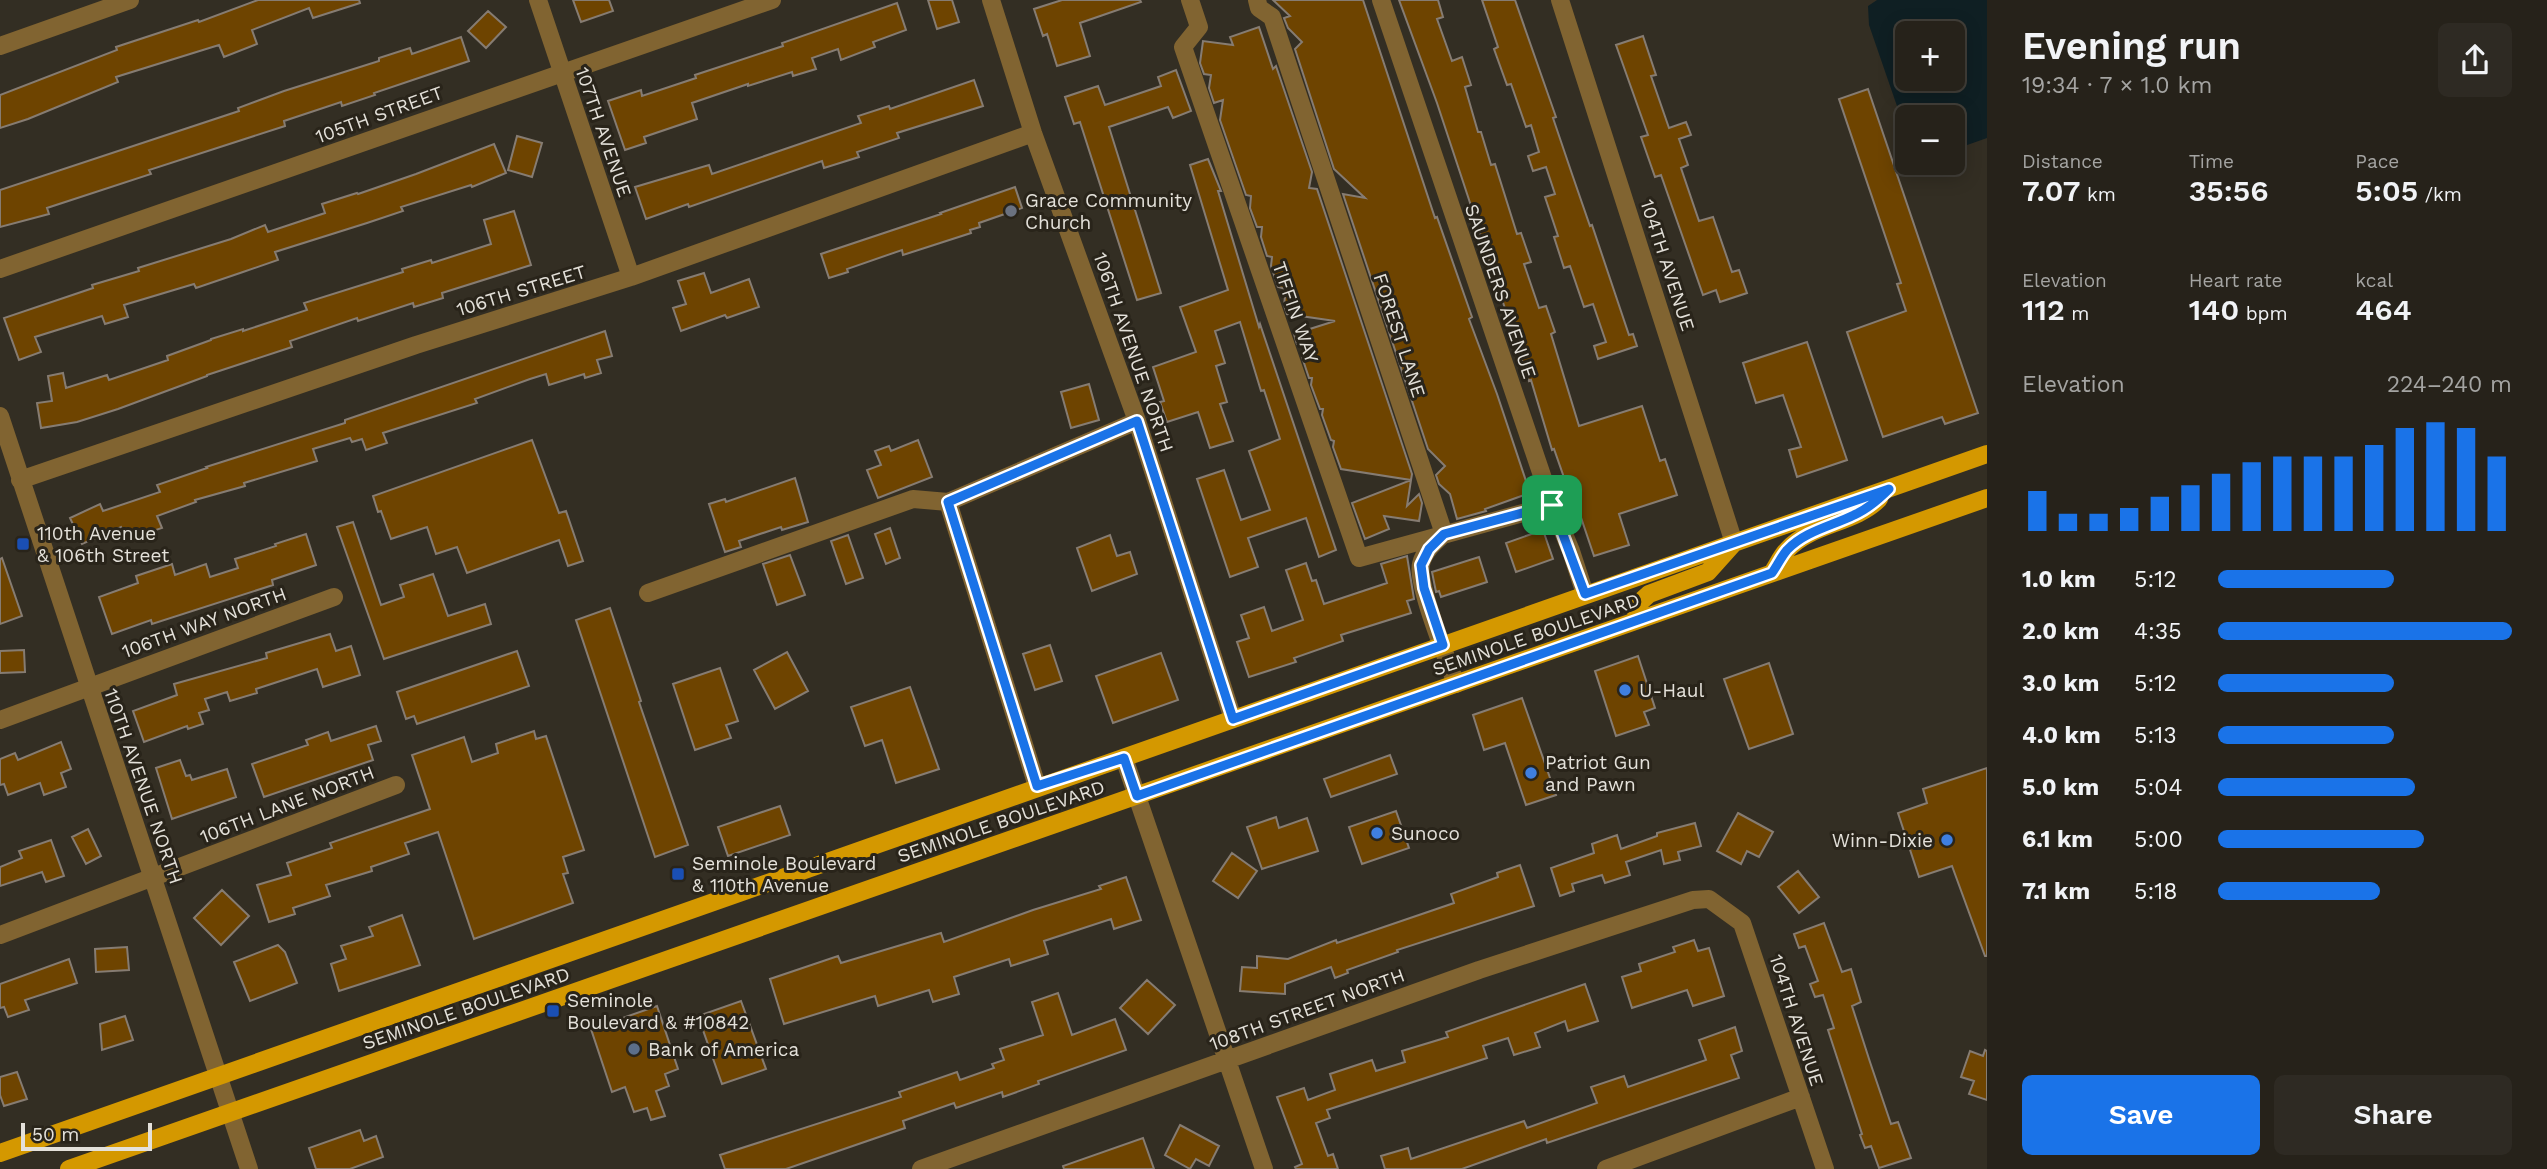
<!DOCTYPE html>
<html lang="en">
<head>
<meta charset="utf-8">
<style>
	body { margin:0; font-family:"Work Sans",sans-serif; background:#2e2a23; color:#f1f3f6; height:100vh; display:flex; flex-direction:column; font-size:26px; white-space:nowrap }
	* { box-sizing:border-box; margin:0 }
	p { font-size:23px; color:#a4a4a2 }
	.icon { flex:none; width:38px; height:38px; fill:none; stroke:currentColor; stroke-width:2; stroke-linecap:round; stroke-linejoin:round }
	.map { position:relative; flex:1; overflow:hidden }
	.sheet { display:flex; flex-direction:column; background:#26221a; width:560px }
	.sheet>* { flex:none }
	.fabs { position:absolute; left:1895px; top:21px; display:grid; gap:14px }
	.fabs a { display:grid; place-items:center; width:70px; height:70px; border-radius:10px; background:#26221a; box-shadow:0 4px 18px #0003,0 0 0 2px #423f39; font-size:35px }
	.scale { position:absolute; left:21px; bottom:18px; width:131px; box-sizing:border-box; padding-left:7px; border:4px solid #e4e1da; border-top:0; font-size:19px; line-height:24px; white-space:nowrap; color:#e4e1da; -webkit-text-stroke:5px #29241a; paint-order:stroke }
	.pin { position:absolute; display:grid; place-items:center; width:60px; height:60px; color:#fff; margin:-30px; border-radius:14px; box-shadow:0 4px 10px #0006 }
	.round { display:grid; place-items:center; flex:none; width:74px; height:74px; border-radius:10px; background:#2e2a23 }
	.summary { display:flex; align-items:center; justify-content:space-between; height:119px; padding:0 35px }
	h1 { font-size:38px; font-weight:600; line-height:52px }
	.figures { display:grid; grid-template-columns:repeat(3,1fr); gap:10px; height:119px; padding:7px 35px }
	.figures div { display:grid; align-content:center }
	.figures b { font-size:30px; font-weight:600 }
	.figures small { font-size:19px; font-weight:400 }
	.figures p { font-size:19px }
	.chart { height:196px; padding:14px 35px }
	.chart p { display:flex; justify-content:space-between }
	.chart svg { width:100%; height:126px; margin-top:7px; stroke:#1a73e8; stroke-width:6 }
	.primary-button { display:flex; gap:14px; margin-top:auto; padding:14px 35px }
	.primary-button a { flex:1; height:80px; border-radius:10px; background:#1a73e8; color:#fff; font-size:28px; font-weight:600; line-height:80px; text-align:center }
	.primary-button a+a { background:#2e2a23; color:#f1f3f6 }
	ul { padding:0 35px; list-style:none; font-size:23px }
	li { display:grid; grid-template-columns:112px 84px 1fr; align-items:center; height:52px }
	li i { height:18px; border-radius:9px; background:#1a73e8 }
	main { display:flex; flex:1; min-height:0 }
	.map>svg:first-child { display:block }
	.water { fill:#0f1f23; fill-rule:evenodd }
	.building { fill:#6e4400; stroke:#867c72; stroke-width:2 }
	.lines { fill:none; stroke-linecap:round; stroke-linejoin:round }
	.minor { stroke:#816431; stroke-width:18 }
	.major { stroke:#d49800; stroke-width:18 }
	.route-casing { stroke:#fff; stroke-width:14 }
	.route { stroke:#1a73e8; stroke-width:9 }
	.worship-dot { fill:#6b7280; stroke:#29241a; stroke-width:2.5 }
	.transit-dot { fill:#1a4fb4; stroke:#29241a; stroke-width:2.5 }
	.shop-dot { fill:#3f7fe0; stroke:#29241a; stroke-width:2.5 }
	.service-dot { fill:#5c6f8a; stroke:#29241a; stroke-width:2.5 }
	.labels { text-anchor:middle; stroke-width:6; stroke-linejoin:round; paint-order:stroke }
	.street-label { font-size:19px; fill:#e4e1da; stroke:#29241a }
	.poi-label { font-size:19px; fill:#e4e1da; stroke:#29241a; text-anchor:start }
</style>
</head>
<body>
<main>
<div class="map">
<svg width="1987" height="1169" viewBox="0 0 1987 1169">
	<rect width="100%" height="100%" fill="#332e23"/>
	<path class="water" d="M1877,0h110v138l-34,12v-33h-45l-1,18 -38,-110 -1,-19zM1908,33h45v46h-45z"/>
	<path class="building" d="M258,0h101l1,3 -47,15 -4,-10 -57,22 5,14 -33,13 -5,-12 -103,32 2,5 -90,37 -28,9v-33l117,-45 -1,-3 82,-27 1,2z
		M573,0h36l4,11 -32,11z
		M928,0h24l7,22 -22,7z
		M1062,0h78l1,2 -61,21 10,33 -33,10 -10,-32 -4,2 -9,-27z
		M1273,0h90l72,218 2,-1 35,100 -3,2 28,75 33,99 -45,16 1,2 -29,8 -7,-25 -11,-10 -3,-9 9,-9 -17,-17 -85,-255 22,4 -31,-29 -39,-120 7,-7 -14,-14 -4,-10 6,-2z
		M1399,0h39l5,17 -6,2 15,42 10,-4 9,28 -6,2 13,45h3l10,33 4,-1 22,70 4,-1 10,29 -7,2 15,44 7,-2 9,26 -4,2 28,92 63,-20 18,55 5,-2 12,36 -58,19 10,31 -35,11 -24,-71 -3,1 -13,-37 -2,1 -21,-70 -2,1 -92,-278z
		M1482,0h33l41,117 -3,1 19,56 18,52 2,-1 37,110 4,-1 4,12 -39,13 -4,-13 12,-4 -13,-38 -9,3 -14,-41 -6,2 -10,-31 4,-1 -13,-39 10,-3 -9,-27 -13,4 -5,-15 11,-4 -8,-27 -5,2 -15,-43 -4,1 -13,-36 4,-2z
		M897,3l9,27 -33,12 2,5 -34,13 -3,-11 -26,9 4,11 -23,7 -1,-4 -44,14v-2l-56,19 5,16 -53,18 2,6 -21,7 -17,-49 33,-11 1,6 54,-18 -1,-3 88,-29 -1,-3z
		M488,11l18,16 -20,21 -18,-17z
		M1259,27l14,42 3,-3 36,106 -3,16 8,1 95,285 -1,6 -70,-11 -8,-22 1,-6 -3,-1 -9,-25 1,-6h-3l-9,-24 1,-7h-3l-7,-21 2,-12 -7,-1 -3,-10 41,-13 -48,-7 -3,-9 2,-16 -8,-2 -7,-21 1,-9 -5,-1 -6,-19 1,-10h-5l-7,-19 1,-12 -5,-1 -26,-75 3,-20 -9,3 -5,-15 2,-13 -7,-1 -4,-11 3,-22 30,4 -3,-8z
		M1643,36l13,39 -5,1 18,52 17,-6 5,13 -12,4 9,26 -7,3 18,53 14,-4 19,55 7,-2 8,23 -27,9 -4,-12 -13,5 -42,-120 -6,2 -14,-40 7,-2 -32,-90z
		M461,37l8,24 -95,32 1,2 -33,11 -1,-4 -57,19 1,5 -136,44 2,4 -104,34 2,6 -49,13v-37l239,-79 -1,-3 46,-17 95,-30v-3l31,-10 2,6z
		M1176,70l15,41 -18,7 -5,-11 -59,20 52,166 -24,7 -57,-178 -6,2 -9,-27 33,-11 7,19 56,-19 -3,-9z
		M974,80l9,26 -86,27 2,5 -42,14 2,5 -35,11 -2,-7 -133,46 -1,-3 -42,15 -11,-32 74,-22 3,9 149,-51 -3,-7 31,-10 1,3z
		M1868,89l110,324 -33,11 -3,-7 -59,20 -36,-105 59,-21 -9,-27 4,-1 -62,-184z
		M517,136l25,7 -10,34 -24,-7z
		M494,144l12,29 -34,14 -1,-2 -70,22 2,4 -36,12 -92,29 3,8 -35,12 -47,16 -2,-4 -70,21 4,12 -23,7 -3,-8 -67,21 6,15 -22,8 -15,-42 89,-30 -1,-3 47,-14 -1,-3 93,-29 34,-14 3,7 57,-19 -3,-9 35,-11 1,1 58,-20z
		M1208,159l13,32h-3l41,136 1,-3 76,226 -17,7 -13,-39 -58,20 10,29 -28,10 -33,-98 27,-9 17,50 29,-10 -21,-59 31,-12 -16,-49 -3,1 -21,-69 -25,9 10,32 -9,3 11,36 -7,2 13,37 -23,7 -12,-36 -31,10 -7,-20 4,-1 -11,-34 43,-15 -16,-45 48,-17 -38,-125z
		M1015,187l7,21 -43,15 1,4 -10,3 1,3 -68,22 -1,-5 -55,19 1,3 -19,6 -8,-24 120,-40 -1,-1z
		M514,211l17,54 -89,28 1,5 -29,9 -1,-4 -55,18 -1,-3 -67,23 2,6 -85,28v1l-89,33 -41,13 -36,6 -4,-25 15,-2 -4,-25 15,-3 3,15 41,-13 2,5 59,-20 -1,-4 44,-16v-1l32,-10v2l64,-21 -3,-7 99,-31 -1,-3 29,-9 1,3 59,-19 -7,-24z
		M704,273l7,20 38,-14 10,28 -32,11 -2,-3 -44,16 -8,-23 13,-4 -8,-23z
		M605,331l7,25 -15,4 4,13 -16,5 -1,-4 -35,11 -3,-11 -16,5 -55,20 2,4 -94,30 4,10 -21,7 -4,-11 -10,3 -2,-4 -37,11 4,12 -73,22 1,3 -50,14 1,2 -39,14 5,12 -36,12 -5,-13 -39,17 -12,-26 30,-14 3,7 57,-19 -3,-7 50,-17 -1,-1 139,-44v-3z
		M1807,342l40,118 -50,17 -8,-27 12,-3 -18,-52 -27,8 -13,-40z
		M1089,384l10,36 -28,8 -10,-36z
		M532,440l27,73 7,-2 17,50 -15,5 -9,-26 -92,33 -10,-26 -21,7 -9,-27 -36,12 -10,-28 -3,1 -5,-16z
		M918,440l14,37 -54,21 -11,-28 14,-5 -6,-14 14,-5 2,5z
		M795,478l13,44 -26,8 -1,-3 -42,14 2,6 -16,5 -16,-48 16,-5 1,3z
		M1411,480l-4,26 12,-12 3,9 -3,18 -35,-5 5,13 -24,10 -13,-36z
		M353,522l28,83 23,-8 -4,-12 33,-11 15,42 37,-12 6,20 -107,35 -47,-132z
		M890,528l10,30 -14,6 -11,-30z
		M1543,530l10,29 -37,13 -10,-29z
		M306,534l10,31 -44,15 1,5 -121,39 -1,-4 -39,14 -13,-37 39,-14 -2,-7 36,-12 3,11 31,-11 4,13 28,-9 -3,-9 41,-13 -1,-2z
		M848,535l15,43 -17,6 -15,-43z
		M1110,535l7,21 13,-4 7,22 -45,17 -15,-43z
		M790,555l15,40 -28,10 -14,-41z
		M1407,556l7,43 -7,2 4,12 -70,22 2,6 -49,17 2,4 -47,15 -12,-35 12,-4 -8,-23 23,-8 8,24 31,-11 -17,-50 20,-7 6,18 4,-1 8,24 63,-21 -6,-19z
		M1479,557l8,25 -46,15 -2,-6 -3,1 -4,-20z
		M2,558l20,58 -22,8v-65z
		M610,608l31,93 -2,1 49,143 -33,12 -79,-237z
		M330,634l6,17 15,-5 9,29 -37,12 -6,-18 -61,20 1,4 -27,8 -3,-9 -22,7 4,11 -10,3 4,11 -15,5 -1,-3 -43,16 -11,-31 44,-16 -3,-11 93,-26 -1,-5z
		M1050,645l12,36 -27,9 -12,-36z
		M24,650l1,22 -25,1v-22z
		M517,651l12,35 -112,38 -3,-8 -8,3 -9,-27z
		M787,652l21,39 -33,18 -21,-39z
		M1161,653l17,47 -65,23 -17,-47z
		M1638,656l17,52 -11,4 5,13 -33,11 -21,-65z
		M1769,663l24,71 -44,15 -25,-70z
		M720,668l18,53 -12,4 5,13 -36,12 -22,-66z
		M910,687l29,82 -43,14 -14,-43 -17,6 -14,-39z
		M1522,698l34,97 -30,10 -21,-62 -21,7 -11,-35z
		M376,726l5,15 -13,4 5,15 -109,37 -12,-33 56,-19 -2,-5 22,-8 3,9z
		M534,731l2,8 10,-3 38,114 -21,7 5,16 -5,1 10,29 -99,36 -36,-107 -33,11 4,11 -38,13 1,4 -46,14 4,11 -37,12 2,6 -26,8 -12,-37 34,-10 -4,-12 45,-15 -2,-5 100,-34 -18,-54 52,-18 8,25 26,-9 -2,-9z
		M61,742l10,27 -10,4 5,14 -22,8 -4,-12 -32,12 -4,-11 -4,1v-26l15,-6 3,7z
		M1390,755l7,19 -66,23 -7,-18z
		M180,760l6,16 4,-1 2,5 35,-11 9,28 -64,22 -16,-51z
		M1987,768v188h-2l-33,-90 -33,11 -21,-64 29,-10 -4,-14z
		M780,806l10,29 -62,21 -10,-29z
		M1396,811l13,37 -47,16 -13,-37z
		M1738,813l35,19 -14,25 -12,-6 -6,13 -24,-13z
		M1276,817l3,11 28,-10 11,33 -56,18 -15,-42z
		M1695,823l6,23 -23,6 2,8 -16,4 -3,-14 -35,12 4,13 -25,8 -3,-8 -30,9 2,7 -14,5 -9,-28 43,-15 -2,-9 25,-9 4,14 36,-13v-3z
		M88,829l13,27 -15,8 -14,-27z
		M51,840l13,36 -18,6 -4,-10 -42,14v-19l22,-9 -3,-7z
		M1232,853l25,18 -19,27 -25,-17z
		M1520,865l14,41 -137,44 1,2 -51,18 1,3 -13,5 -4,-11 -46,17v10l-45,-3 2,-24 15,1v-12l31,3 48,-19 1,3 117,-40 -3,-9 47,-17 -1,-4z
		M1798,871l21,26 -20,16 -21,-26z
		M1126,877l15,43 -27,9 -3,-10 -67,22 4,13 -37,12 -2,-7 -55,18 5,17 -26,8 -4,-12 -51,16 -3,-10 -91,28 -14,-45 68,-23 3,7 100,-30 3,9 89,-32 68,-21 -2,-3z
		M222,890l27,26 -28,29 -27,-27z
		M402,915l18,50 -81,26 -8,-27 15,-5 -5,-13 32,-10 -4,-9z
		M1824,923l18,49 9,-3 10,33 -9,4 18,56 21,62 7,-2 13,36 -32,10 -8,-22 -6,2 -5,-13 2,-1 -34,-104 6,-2 -11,-33 -8,2 -5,-13 8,-3 -13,-35 -6,2 -5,-14z
		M1694,940l4,11 11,-3 15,48 -31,10 -6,-16 -55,18 -10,-31 19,-6 -2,-7 36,-12 -2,-5z
		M278,945l7,7 12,31 -47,18 -16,-39z
		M127,947l2,23 -33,2 -1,-23z
		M69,959l8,24 -52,17 4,10 -21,7 -4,-10 -4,1v-24z
		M1147,980l28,25 -27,29 -28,-26z
		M1585,984l13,37 -30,10 -3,-10 -30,12 5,14 -26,8 -6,-17 -25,8 4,12 -160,52 3,8 -14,5 12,33 5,-2 5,15h-42l-1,-2 7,-3 -25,-67 27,-9 4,12 27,-10 -5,-16 42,-14 4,11 29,-9 -3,-11 46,-14 -2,-5z
		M1058,993l14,42 43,-16 11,31 -88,31 1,3 -36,13 -1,-5 -46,16 -2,-5 -51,18 2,7 -119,41h-61l-5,-14 181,-58 -2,-5 58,-20 3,8 34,-12 -2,-4 12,-4 -4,-11 43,-14 -11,-33z
		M741,1001l25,68 -44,15 -24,-68z
		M657,1006l21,63 -13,5 4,12 -13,5 9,25 -14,4 -4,-12 -13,4 -9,-25 -13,5 -21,-63z
		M125,1016l8,24 -31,10 -2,-26z
		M1735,1027l7,24 -11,4 8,23 -192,65 -1,-4 -84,30h-77l-4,-13 27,-8 3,11 113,-38 3,7 70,-25 -6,-16 33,-11 4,11 78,-27 -7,-20z
		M1985,1050l2,1v49l-18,-6 5,-13 -13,-4 9,-26 13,5z
		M17,1072l10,27 -23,7 -4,-11v-18z
		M1180,1125l39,21 -10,20 -13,-7 -6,10 -25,-14z
		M360,1130l4,11 12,-5 7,21 -33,12h-34l-7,-21z
		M1143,1138l11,31h-90l-1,-3z"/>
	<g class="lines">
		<path class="minor" d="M538,0l93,277
			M991,0l42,133 104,288 96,298
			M1190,0l9,27 -16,20 176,511 193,-53
			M1257,0l2,8 13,9 172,517
			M1381,0l171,505 19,46 14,43
			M1560,0l174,543
			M0,46l130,-46
			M0,269l772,-269
			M0,416l249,753
			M20,480l396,-135 215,-68 402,-144
			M948,502l89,284
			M1444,534c-9,8 -20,17 -23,30 -5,20 27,97 35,120
			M648,593l265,-94 35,3 189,-81
			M0,720l334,-123
			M1124,758l140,411
			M0,935l396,-150
			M921,1169l558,-199 214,-70 16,-1 33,24 83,246
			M1606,1169l195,-72"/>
		<path class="major" d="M1772,573c5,-7 9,-17 15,-23 25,-27 67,-26 92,-51
			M1635,621l4,-18 10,-9 59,-22 26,-29
			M0,1153l1987,-699
			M69,1169l1918,-671"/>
	</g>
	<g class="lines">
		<defs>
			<path id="route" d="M1137,421l96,298 210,-74 -19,-57 -3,-23 8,-16 15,-15 108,-29 33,89 304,-105c-11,11 -21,20 -35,26 -22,11 -49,16 -67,35 -6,7 -10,16 -15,23l-635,223 -13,-38 -87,28 -89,-284z"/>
		</defs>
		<use href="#route" class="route-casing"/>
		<use href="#route" class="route"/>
	</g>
	<circle class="worship-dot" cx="1011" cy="211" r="7"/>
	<g class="transit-dot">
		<rect x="16" y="537" width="14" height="14" rx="3.5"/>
		<rect x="671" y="867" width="14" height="14" rx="3.5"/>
		<rect x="546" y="1004" width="14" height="14" rx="3.5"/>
	</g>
	<g class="shop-dot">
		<circle cx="1625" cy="690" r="7"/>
		<circle cx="1531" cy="773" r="7"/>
		<circle cx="1377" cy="833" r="7"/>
		<circle cx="1947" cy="840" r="7"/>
	</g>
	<circle class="service-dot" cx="634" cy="1049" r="7"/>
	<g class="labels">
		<g class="street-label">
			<text transform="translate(379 114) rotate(-20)" y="7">105TH STREET</text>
			<text transform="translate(604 132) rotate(71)" y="7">107TH AVENUE</text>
			<text transform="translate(1668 265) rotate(72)" y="7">104TH AVENUE</text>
			<text transform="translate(521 290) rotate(-17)" y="7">106TH STREET</text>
			<text transform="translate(1501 291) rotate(71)" y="7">SAUNDERS AVENUE</text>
			<text transform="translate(1296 312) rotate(71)" y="7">TIFFIN WAY</text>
			<text transform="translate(1400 335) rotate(72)" y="7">FOREST LANE</text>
			<text transform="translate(1134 352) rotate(71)" y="7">106TH AVENUE NORTH</text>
			<text transform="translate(204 622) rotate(-20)" y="7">106TH WAY NORTH</text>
			<text transform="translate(1536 634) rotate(-19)" y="7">SEMINOLE BOULEVARD</text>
			<text transform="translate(144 786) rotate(71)" y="7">110TH AVENUE NORTH</text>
			<text transform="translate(287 804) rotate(-21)" y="7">106TH LANE NORTH</text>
			<text transform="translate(1001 821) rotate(-19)" y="7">SEMINOLE BOULEVARD</text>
			<text transform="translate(466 1008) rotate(-19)" y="7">SEMINOLE BOULEVARD</text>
			<text transform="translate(1307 1009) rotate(-20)" y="7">108TH STREET NORTH</text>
			<text transform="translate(1797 1020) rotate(72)" y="7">104TH AVENUE</text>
		</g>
		<g class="poi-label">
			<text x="1025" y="207">Grace Community<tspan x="1025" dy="22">Church</tspan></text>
			<text x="37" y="540">110th Avenue<tspan x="37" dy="22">&amp; 106th Street</tspan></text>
			<text x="1639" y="697">U-Haul</text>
			<text x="1545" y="769">Patriot Gun<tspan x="1545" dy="22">and Pawn</tspan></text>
			<text x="1391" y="840">Sunoco</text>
			<text x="1933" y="847" text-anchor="end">Winn-Dixie</text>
			<text x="692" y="870">Seminole Boulevard<tspan x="692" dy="22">&amp; 110th Avenue</tspan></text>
			<text x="567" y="1007">Seminole<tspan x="567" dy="22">Boulevard &amp; #10842</tspan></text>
			<text x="648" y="1056">Bank of America</text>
		</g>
	</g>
</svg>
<div class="fabs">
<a>+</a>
<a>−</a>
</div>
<div class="scale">50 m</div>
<div class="pin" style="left:1552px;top:505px;background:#1e9e55"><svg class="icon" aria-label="arrive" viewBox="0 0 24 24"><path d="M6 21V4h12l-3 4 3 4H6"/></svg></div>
</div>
<section class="sheet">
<div class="summary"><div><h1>Evening run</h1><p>19:34 · 7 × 1.0 km</p></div><a class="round"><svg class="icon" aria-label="share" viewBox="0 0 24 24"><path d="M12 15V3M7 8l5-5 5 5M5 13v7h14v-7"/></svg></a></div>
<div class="figures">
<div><p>Distance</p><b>7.07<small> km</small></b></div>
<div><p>Time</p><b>35:56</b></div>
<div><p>Pace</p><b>5:05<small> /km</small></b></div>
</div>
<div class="figures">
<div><p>Elevation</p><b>112<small> m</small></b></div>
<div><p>Heart rate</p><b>140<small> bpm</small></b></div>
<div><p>kcal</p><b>464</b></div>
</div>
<div class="chart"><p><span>Elevation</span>224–240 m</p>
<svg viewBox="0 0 160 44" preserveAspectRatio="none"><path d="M5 44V30M15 44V38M25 44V38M35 44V36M45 44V32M55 44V28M65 44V24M75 44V20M85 44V18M95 44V18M105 44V18M115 44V14M125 44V8M135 44V6M145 44V8M155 44V18"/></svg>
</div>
<ul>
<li><b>1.0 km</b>5:12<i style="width:60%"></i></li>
<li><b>2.0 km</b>4:35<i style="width:100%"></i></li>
<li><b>3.0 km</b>5:12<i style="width:60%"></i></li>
<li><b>4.0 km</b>5:13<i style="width:60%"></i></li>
<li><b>5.0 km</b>5:04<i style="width:67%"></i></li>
<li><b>6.1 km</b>5:00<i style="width:70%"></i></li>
<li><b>7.1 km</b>5:18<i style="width:55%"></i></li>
</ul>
<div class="primary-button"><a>Save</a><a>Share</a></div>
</section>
</main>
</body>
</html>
